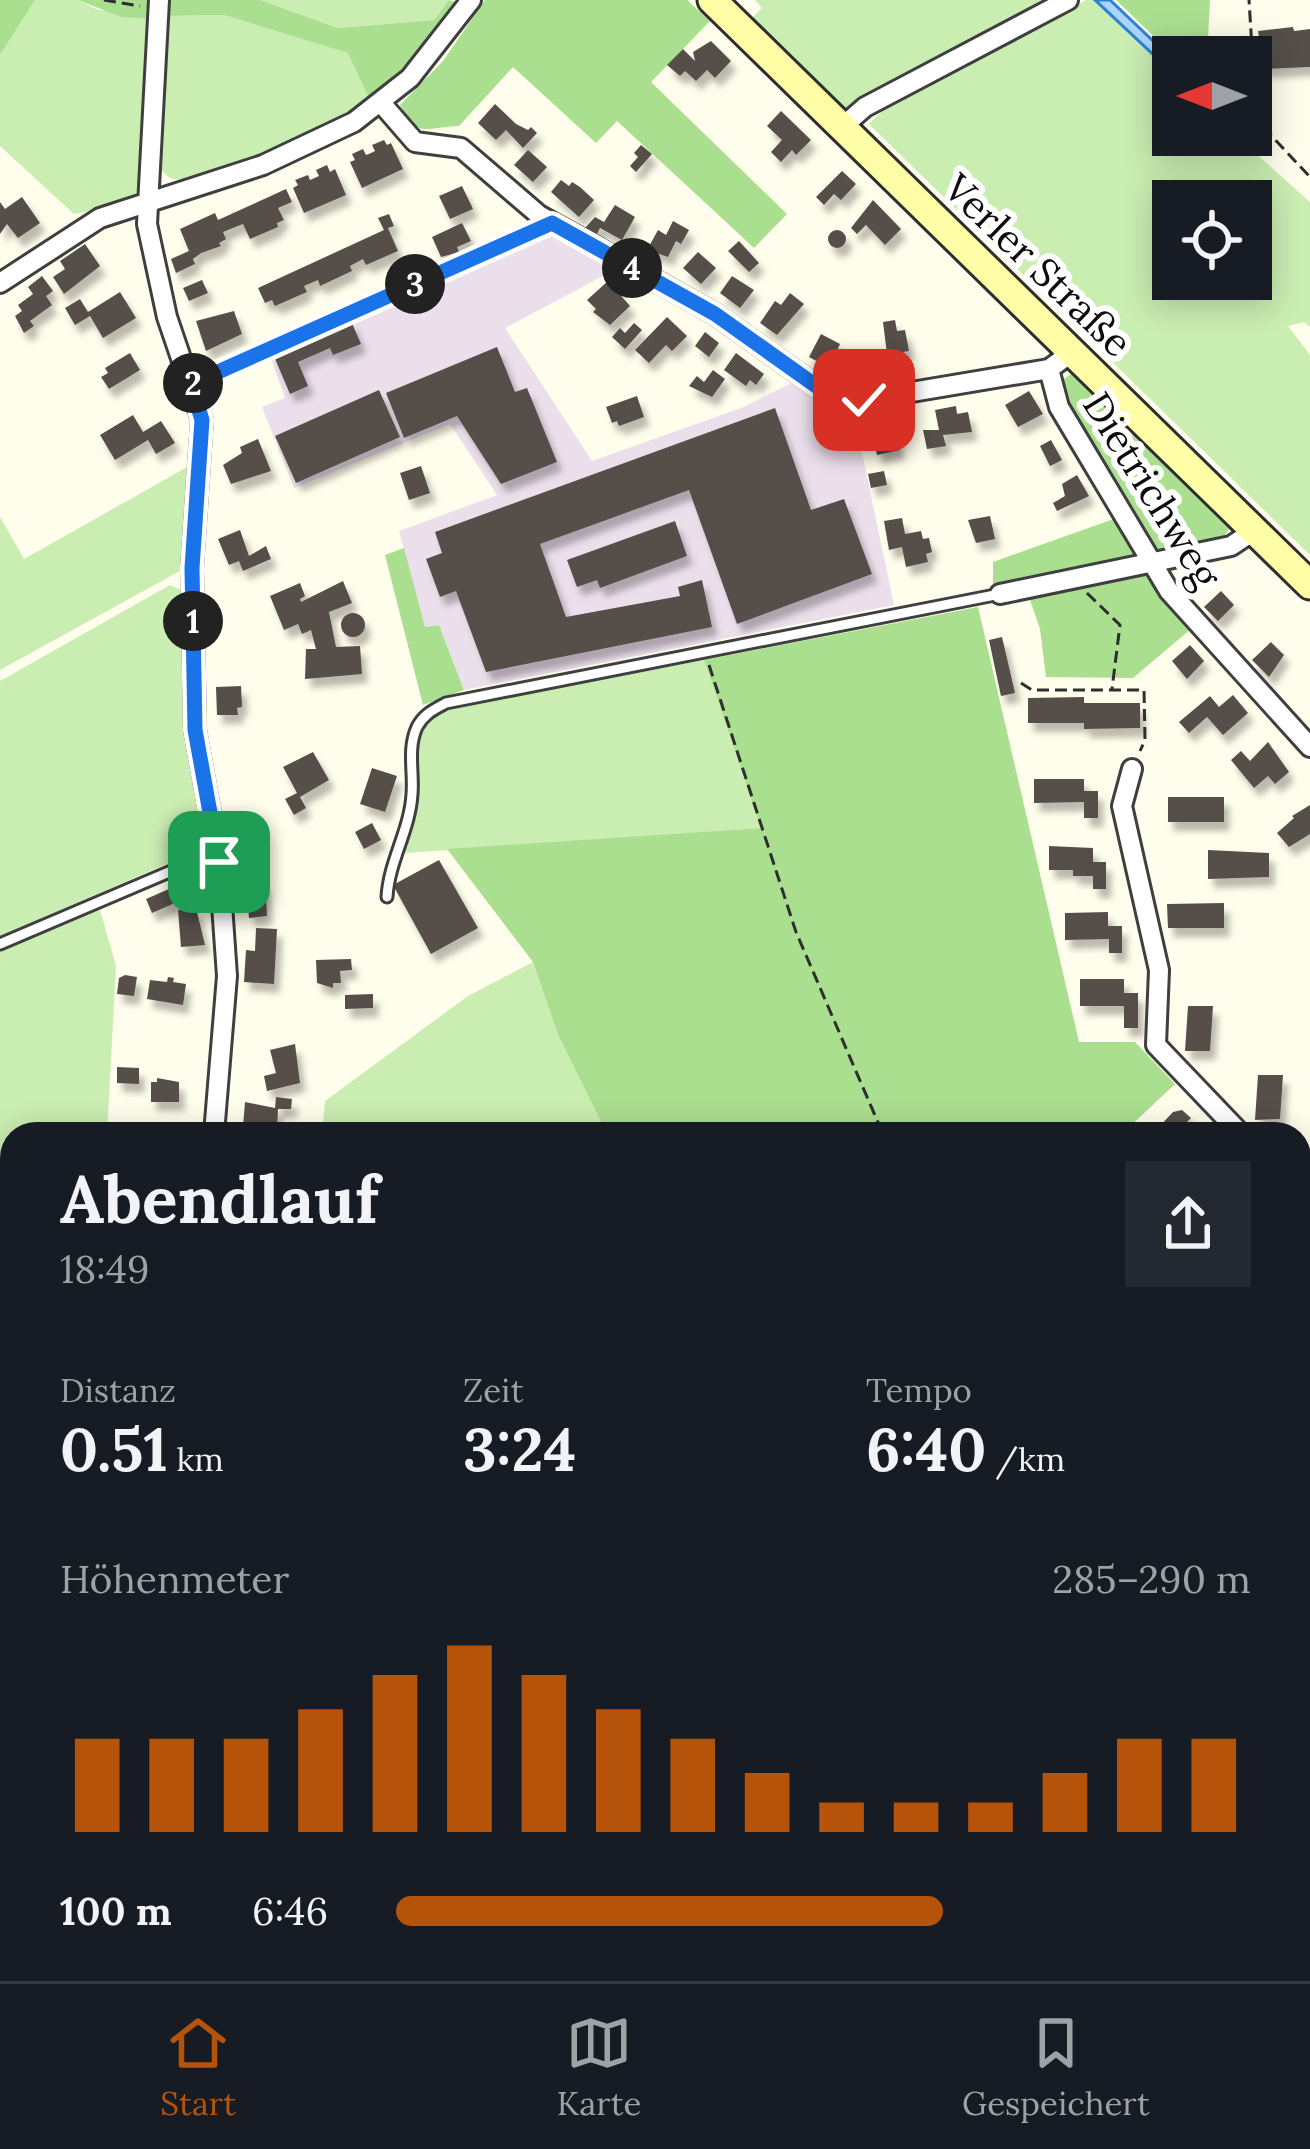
<!DOCTYPE html>
<html lang="de">
<head>
<meta charset="utf-8">
<style>
	body { margin:0; font-family:Lora,serif; background:#242831; color:#f1f3f6; height:100vh; display:flex; flex-direction:column; font-size:45px; white-space:nowrap }
	* { box-sizing:border-box; margin:0 }
	p { font-size:39px; color:#9ea1a6 }
	.icon { flex:none; width:66px; height:66px; fill:none; stroke:currentColor; stroke-width:2; stroke-linecap:round; stroke-linejoin:round }
	.map { position:relative; flex:1; overflow:hidden }
	.panel { position:absolute; left:0px; top:1122px; width:1311px; height:861px; display:flex; flex-direction:column; background:#171b24; border-radius:36px 36px 0 0; box-shadow:0 6px 30px #0003 }
	.panel>* { flex:none }
	.needle { width:78px; rotate:270deg }
	.tools { position:absolute; left:1152px; top:36px; display:grid; gap:24px }
	.tools a { display:grid; place-items:center; width:120px; height:120px; border-radius:0px; background:#171b24; box-shadow:0 6px 30px #0003; font-size:60px }
	.pin { position:absolute; display:grid; place-items:center; width:102px; height:102px; color:#fff; margin:-51px; border-radius:24px; box-shadow:0 6px 18px #0006 }
	.km { position:absolute; width:60px; height:60px; margin:-30px; border-radius:50%; background:#222; color:#fff; font-size:33px; line-height:60px; text-align:center }
	.round { display:grid; place-items:center; flex:none; width:126px; height:126px; border-radius:0px; background:#242831 }
	.headline { display:flex; align-items:center; justify-content:space-between; height:204px; padding:0 60px }
	h1 { font-size:66px; font-weight:700; line-height:90px }
	.stats { display:grid; grid-template-columns:repeat(3,1fr); gap:18px; height:204px; padding:12px 60px }
	.stats div { display:grid; align-content:center }
	.stats b { font-size:60px; font-weight:700 }
	.stats small { font-size:33px; font-weight:400 }
	.stats p { font-size:33px }
	.chart { height:336px; padding:24px 60px }
	.chart p { display:flex; justify-content:space-between }
	.chart svg { width:100%; height:216px; margin-top:12px; stroke:#b45309; stroke-width:6 }
	ul { padding:0 60px; list-style:none; font-size:39px }
	li { display:grid; grid-template-columns:192px 144px 1fr; align-items:center; height:90px }
	li i { height:30px; border-radius:15px; background:#b45309 }
	.dock { display:flex; justify-content:space-around; align-items:center; height:168px; border-top:3px solid #363941; background:#171b24; font-size:33px; color:#9ea1a6 }
	.dock a { display:grid; justify-items:center; gap:6px }
	.dock .on { color:#b45309 }
	.map>svg:first-child { display:block }
	.industrial { fill:#ecdfec }
	.farmland { fill:#f7f7c9 }
	.green { fill:#caedb2; fill-rule:evenodd }
	.forest { fill:#abdf90 }
	.water { fill:#abd5fb; stroke:#2c81d9; stroke-width:3 }
	.building { fill:#564f48; filter:url(#shadow) }
	.lines { fill:none; stroke-linecap:round; stroke-linejoin:round }
	.service-casing { stroke:#3f3f3f; stroke-width:15 }
	.minor-casing { stroke:#3f3f3f; stroke-width:24 }
	.secondary-casing { stroke:#2e2e2e; stroke-width:33 }
	.path { stroke:#2e2e2e; stroke-width:3; stroke-dasharray:12 6; stroke-linecap:butt }
	.service { stroke:#fff; stroke-width:9 }
	.minor { stroke:#fff; stroke-width:18 }
	.secondary { stroke:#fffea6; stroke-width:27 }
	.route-casing { stroke:#fff; stroke-width:24 }
	.route { stroke:#1a73e8; stroke-width:15 }
	.labels { text-anchor:middle; stroke-width:12; stroke-linejoin:round; paint-order:stroke }
	.street-label { font-size:39px; fill:#0c0c0c; stroke:#fff }
</style>
</head>
<body>
<div class="map">
<svg width="1310" height="1981" viewBox="0 0 1310 1981">
	<defs>
		<filter id="shadow"><feDropShadow dx="5.5" dy="9" stdDeviation="3" flood-color="#0004"/></filter>
	</defs>
	<rect width="100%" height="100%" fill="#fffdeb"/>
	<path class="industrial" d="M552,229l66,39 -113,60 87,133 149,-53 56,-28 55,25 42,200 -430,85 -25,-65 -14,3 -26,-97 98,-36 -47,-71 -156,64 -32,-81 23,-9 -16,-45z"/>
	<path class="farmland" d="M1299,1700l11,11v270h-162l-7,-10h158z"/>
	<path class="green" d="M35,0h43l18,9 56,10 -11,171 -26,16 -41,8 -74,-68v-91z
		M260,0h189l-15,20 -96,8z
		M755,0h299l-207,111 -95,-93 10,-10z
		M1086,0h9l78,73v62h62l75,67v125l-6,-5 -16,4 22,29v200l-441,-431 14,-14zM1173,201h78v78h-78z
		M224,15l125,38 21,47c-33,24 -162,89 -200,78l-13,-12 10,-150z
		M189,466l-2,101 -187,103v-153l24,42z
		M170,585l16,7 2,139 17,107 -4,11 -201,87v-255z
		M704,660l57,168 -356,25 12,-57v-52l13,-28 16,-7z
		M100,910l16,56 -9,168h-95v219l-12,4v-406z
		M533,962l25,73 49,99h-285l3,-33 143,-105z
		M12,1536v435h140l-1,10h-151v-440z"/>
	<path class="forest" d="M0,0h35l-35,55z
		M78,0h74v19l-31,-2z
		M168,0h92l78,28 96,-8 15,-20 8,3 -27,38 -60,59 -22,-47 -124,-38 -57,1z
		M485,0h202l23,21 -59,61 136,132 -33,34 -137,-127 -21,22 -83,-76 -54,59c-34,1 -41,14 -59,-21l43,-44z
		M1116,0h94l-3,57h-32z
		M1071,374l158,155 -9,14 -227,43v-24l132,-47 -62,-111 -3,-22z
		M404,548l21,79 14,-2 25,65 -41,15 -38,-150z
		M1151,573l41,55 -59,50 -87,-1 -6,-48 -11,-32z
		M978,607l101,435h56l40,42 -53,50h-515l-49,-99 -25,-73 -86,-113 314,-21 -57,-168z
		M152,1971h166l2,10h-169z
		M334,1971h110l-22,10h-86z"/>
	<path class="water" d="M1095,0h15l63,60v13z"/>
	<path class="building" d="M1293,27l1,4 16,-2v38l-46,2 -6,-38z
		M711,41l20,20 -16,17 -8,-8 -11,11 -11,-10 -5,5 -13,-11 16,-16 12,12 -2,-9z
		M495,104l21,20 12,6 3,-3 6,6 -14,15 -17,-18 -10,10 -18,-17z
		M781,111l30,29 -15,15 -4,-5 -11,12 -10,-10 11,-12 -15,-14z
		M384,140l3,5 4,-2 12,26 -41,19 -12,-26 5,-2 -3,-6 11,-5 3,6 5,-2 4,-2 -3,-6z
		M641,145l11,9 -16,18 -6,-6 8,-9 -4,-4z
		M528,150l19,17 -14,15 -19,-17z
		M327,165l3,7 5,-3 11,26 -42,18 -11,-25 5,-3 -3,-5 13,-5 2,5 9,-4 -3,-6z
		M842,171l14,13 -15,16 -7,-6 -10,11 -8,-8z
		M561,180l8,6 3,-4 8,5 14,13 -15,17 -28,-25z
		M462,186l11,23 -23,10 -11,-23z
		M286,189l6,13 -14,6 6,12 -7,3 1,4 -28,12 -7,-15 -20,8 3,7 -7,4 2,3 -20,7 -8,6 2,5 -19,9 -5,-14 18,-8 -9,-22 35,-16 3,7z
		M22,197l18,26 -22,15 -11,-14 -7,10v-32l5,7z
		M873,200l28,29 -16,16 -19,-20 -9,9 -6,-6z
		M615,205l20,12 -13,23 -22,-12 -3,6 -12,-6 10,-11 9,5z
		M389,214l5,12 -6,2 10,23 -32,14 -3,-6 -13,7 2,5 -32,15 -2,-6 -14,6 3,6 -32,14 -3,-6 -7,3 -7,-15 126,-58 -6,-12z
		M673,221l16,9 -8,14 -5,-3 -8,16 -21,-7 11,-20 8,5z
		M462,223l9,18 -14,6 2,5 -18,5 -9,-20z
		M828 239a9 9 0 1 1 18 0a9 9 0 1 1-18 0Z
		M739,241l20,22 -10,9 -21,-21z
		M85,244l15,22 -36,28 -11,-17 12,-8 -5,-8z
		M698,252l18,16 -15,16 -18,-16z
		M42,276l11,15 -7,5 6,9 -22,16 4,5 -10,7 -9,-17 7,-5 -4,-6 15,-11 -5,-7z
		M732,276l22,14 -14,18 -20,-15z
		M202,280l6,13 -19,8 -6,-13z
		M608,281l22,25 -20,19 -17,-13 3,-3 -9,-9z
		M120,292l16,26 -33,20 -13,-22 -15,9 -10,-17 15,-9 8,13z
		M790,293l14,11 -27,31 -17,-12 15,-22 6,4z
		M234,311l8,23 -36,17 -10,-30z
		M667,317l20,19 -15,15 -6,-6 -17,18 -14,-13z
		M895,320l2,11 8,-1 4,21 -12,2 4,20 -21,4 -3,-22 10,-1 -4,-32z
		M351,321l10,23 -28,11 -3,-7 -32,14 10,24 -18,8 -17,-40z
		M634,323l8,7 -17,19 -13,-12 8,-9 5,5z
		M705,332l14,11 -10,14 -14,-11z
		M821,334l19,10 -4,9 18,10 -8,14 -9,-5 3,-5 -9,-5 -3,5 -19,-10z
		M497,347l18,45 12,-4 30,74 -56,22 -44,-68 -53,22 -18,-45z
		M130,353l10,17 -31,19 -8,-12 7,-4 -3,-5z
		M736,353l28,21 -8,11 -6,-5 -4,6 -22,-16z
		M713,370l12,9 -13,18 -23,-11 8,-10 7,6z
		M379,390l21,47 -104,46 -21,-47z
		M1029,391l14,23 -25,13 -13,-22z
		M637,396l7,21 -25,9 -2,-5 -5,2 -6,-16z
		M956,406l1,8 11,-2 4,20 -29,3 3,11 -19,3 -4,-19h16l-4,-20z
		M775,408l36,102 33,-11 28,75 -135,50 -48,-134 -149,54 26,73 114,-21 -2,-9 24,-7 10,47 -226,45 -30,-81 -16,6 -14,-38 16,-6 -7,-21z
		M133,415l10,17 18,-11 14,22 -19,11 -8,-14 -33,20 -15,-25z
		M892,426l8,24 -23,5 -5,-25z
		M258,439l13,32 -40,13 -8,-19 19,-12 -2,-6z
		M1051,440l11,20 -12,6 -10,-20z
		M421,466l9,27 -21,7 -9,-27z
		M884,471l3,14 -16,3 -3,-14z
		M1077,475l12,21 -32,15 -4,-8 12,-7 -3,-12z
		M990,516l5,23 -19,4 -8,-23z
		M902,518l3,16 16,-3 2,8 6,-1 3,14 -6,2 2,8 -22,5 -4,-20 -13,3 -5,-29z
		M675,521l12,35 -87,32 -3,-8 -20,7 -10,-27z
		M240,530l9,26 17,-10 5,13 -28,12 -4,-10 -10,4 -11,-26z
		M343,581l9,22 -23,9 7,35 24,-1 2,28 -57,5 1,-30h10l-5,-19 -9,4 -4,-10 -14,6 -14,-34 30,-13 5,13 -5,3 1,3z
		M1221,591l13,14 -16,16 -14,-14z
		M341 625a12 12 0 1 1 24 0a12 12 0 1 1-24 0Z
		M1002,637l13,56 -14,3 -12,-56z
		M1271,642l13,13 -15,22 -17,-17z
		M1190,645l14,16 -17,18 -15,-18z
		M241,686l1,21 -5,1 1,7h-21l-1,-28z
		M1233,695l15,18 -25,22 -16,-18 -18,16 -10,-11 31,-26 9,11z
		M1084,697v6h56v25l-56,1v-6h-56v-25z
		M1268,742l21,30 -14,12 -7,-8 -14,12 -23,-28 10,-9 9,10z
		M313,752l16,28 -29,17 6,11 -12,7 -9,-16 12,-6 -14,-26z
		M372,768l25,8 -12,36 -25,-8z
		M1034,779h50v12h14v27h-14v-16l-50,1z
		M1168,797h56v25h-56z
		M1310,805v29l-21,13 -12,-14 17,-15 -2,-2z
		M372,823l9,17 -17,9 -9,-17z
		M1049,846l44,2v14h13v27h-13v-13h-20v-6h-24z
		M1208,850l61,3v24l-61,2z
		M439,860l39,68 -47,26 -38,-69z
		M265,882l2,34 -18,2 -3,-35z
		M169,889l6,14 -23,10 -6,-14z
		M1224,903v25h-56l-1,-24z
		M196,908l9,37 -24,2 -3,-37z
		M1108,912v14h14v27h-13v-14l-44,1v-27z
		M256,928l21,1 -3,55 -30,-2 2,-32 9,1z
		M351,959l1,11 -12,1 1,12h-8v5l-16,-5 -1,-23z
		M125,975l12,2 -3,19 -17,-2 2,-16z
		M168,977l6,1 -1,4 13,2 -3,21 -36,-6 3,-19 17,2z
		M1080,979h44v14h14v35h-14v-22h-44z
		M373,994v14l-28,1v-14z
		M1188,1006h25l-3,45h-25z
		M295,1044l5,39 -33,8 -3,-15 12,-3 -6,-23z
		M117,1067l22,1v16l-22,-1z
		M1258,1075h25l-3,44 -25,1z
		M157,1078l22,4v20h-28v-20h6z
		M276,1097l16,2 -1,10h-13l-1,21 -34,-3 2,-25 30,6z
		M1182,1110l9,8 -4,4 7,12h-34l-4,-4 17,-18z
		M1299,1248l11,11v14l-11,11z
		M533,1971h12l4,10h-27l-2,-5z
		M631,1971h37v10h-36z
		M1061,1971v10h-69l-1,-8z"/>
	<g class="lines">
		<defs>
			<path id="service" d="M436,275l116,-52
				M387,897c2,-36 23,-67 25,-103 2,-22 -5,-45 5,-67 7,-13 16,-17 29,-24l554,-109
				M0,944l216,-92
				M0,1540l12,-6"/>
			<path id="minor" d="M159,0l-12,224 20,93 35,103 -10,148 3,162 24,132 8,114 -13,158
				M382,104l33,38 46,6 78,67 176,99 111,79 22,7h16l185,-31 22,-16
				M842,127l23,-20 203,-107
				M0,283l100,-65 163,-53 91,-43 56,-44 61,-78
				M1049,369l10,38 110,184 141,156
				M1000,594l231,-48 24,-16
				M1132,769l-10,37 37,164 -3,75 85,89
				M1299,1191l11,11
				M1299,1470l11,-9
				M326,1971l2,10
				M573,1971l3,10
				M441,1981l22,-10"/>
			<path id="secondary" d="M712,0l598,585"/>
		</defs>
		<use href="#service" class="service-casing"/>
		<use href="#minor" class="minor-casing"/>
		<use href="#secondary" class="secondary-casing"/>
		<path class="path" d="M104,0l36,6
			M1247,57l5,-9 -3,-48
			M1251,114l59,63
			M207,377l216,-96
			M1087,593l33,32 -8,64
			M709,665l87,267 87,202
			M1021,683l11,7h112l1,50 -5,11
			M1299,1431l10,10
			M960,1971l15,10
			M724,1981l6,-6 79,-4
			M925,1981l5,-10"/>
		<use href="#service" class="service"/>
		<use href="#minor" class="minor"/>
		<use href="#secondary" class="secondary"/>
	</g>
	<g class="lines">
		<defs>
			<path id="route" d="M219,862l-24,-132 -3,-162 10,-148 -11,-36 361,-161 163,91 111,79 22,7h16"/>
		</defs>
		<use href="#route" class="route-casing"/>
		<use href="#route" class="route"/>
	</g>
	<g class="labels">
		<g class="street-label">
			<text transform="translate(1038 265) rotate(44)" y="14">Verler Straße</text>
			<text transform="translate(1152 490) rotate(58)" y="14">Dietrichweg</text>
		</g>
	</g>
</svg>
<div class="tools">
<a><svg class="needle" viewBox="-14 -14 28 28"><path d="M0-13l5 13h-10z" fill="#e53935"/><path d="M0 13l5-13h-10z" fill="#9ea1a6"/></svg></a>
<a><svg class="icon" aria-label="locate" viewBox="0 0 24 24"><circle cx="12" cy="12" r="6"/><path d="M12 2v4M12 18v4M2 12h4M18 12h4"/></svg></a>
</div>
<div class="pin" style="left:219px;top:862px;background:#1e9e55"><svg class="icon" aria-label="arrive" viewBox="0 0 24 24"><path d="M6 21V4h12l-3 4 3 4H6"/></svg></div>
<div class="pin" style="left:864px;top:400px;background:#d93025"><svg class="icon" aria-label="check" viewBox="0 0 24 24"><path d="M5 12l5 5 9-10"/></svg></div>
<b class="km" style="left:193px;top:621px">1</b>
<b class="km" style="left:193px;top:383px">2</b>
<b class="km" style="left:415px;top:284px">3</b>
<b class="km" style="left:632px;top:268px">4</b>
<section class="panel">
<div class="headline"><div><h1>Abendlauf</h1><p>18:49</p></div><a class="round"><svg class="icon" aria-label="share" viewBox="0 0 24 24"><path d="M12 15V3M7 8l5-5 5 5M5 13v7h14v-7"/></svg></a></div>
<div class="stats">
<div><p>Distanz</p><b>0.51<small> km</small></b></div>
<div><p>Zeit</p><b>3:24</b></div>
<div><p>Tempo</p><b>6:40<small> /km</small></b></div>
</div>
<div class="chart"><p><span>Höhenmeter</span>285–290 m</p>
<svg viewBox="0 0 160 44" preserveAspectRatio="none"><path d="M5 44V25M15 44V25M25 44V25M35 44V19M45 44V12M55 44V6M65 44V12M75 44V19M85 44V25M95 44V32M105 44V38M115 44V38M125 44V38M135 44V32M145 44V25M155 44V25"/></svg>
</div>
<ul>
<li><b>100 m</b>6:46<i style="width:64%"></i></li>
</ul>
</section>
</div>
<nav class="dock">
<a class="on"><svg class="icon" aria-label="home" viewBox="0 0 24 24"><path d="M3 11l9-7 9 7M6 9v11h12V9"/></svg>Start</a>
<a><svg class="icon" aria-label="map" viewBox="0 0 24 24"><path d="M3 6l6-2 6 2 6-2v14l-6 2-6-2-6 2zM9 4v14M15 6v14"/></svg>Karte</a>
<a><svg class="icon" aria-label="saved" viewBox="0 0 24 24"><path d="M7 4h10v16l-5-4-5 4z"/></svg>Gespeichert</a>
</nav>
</body>
</html>
